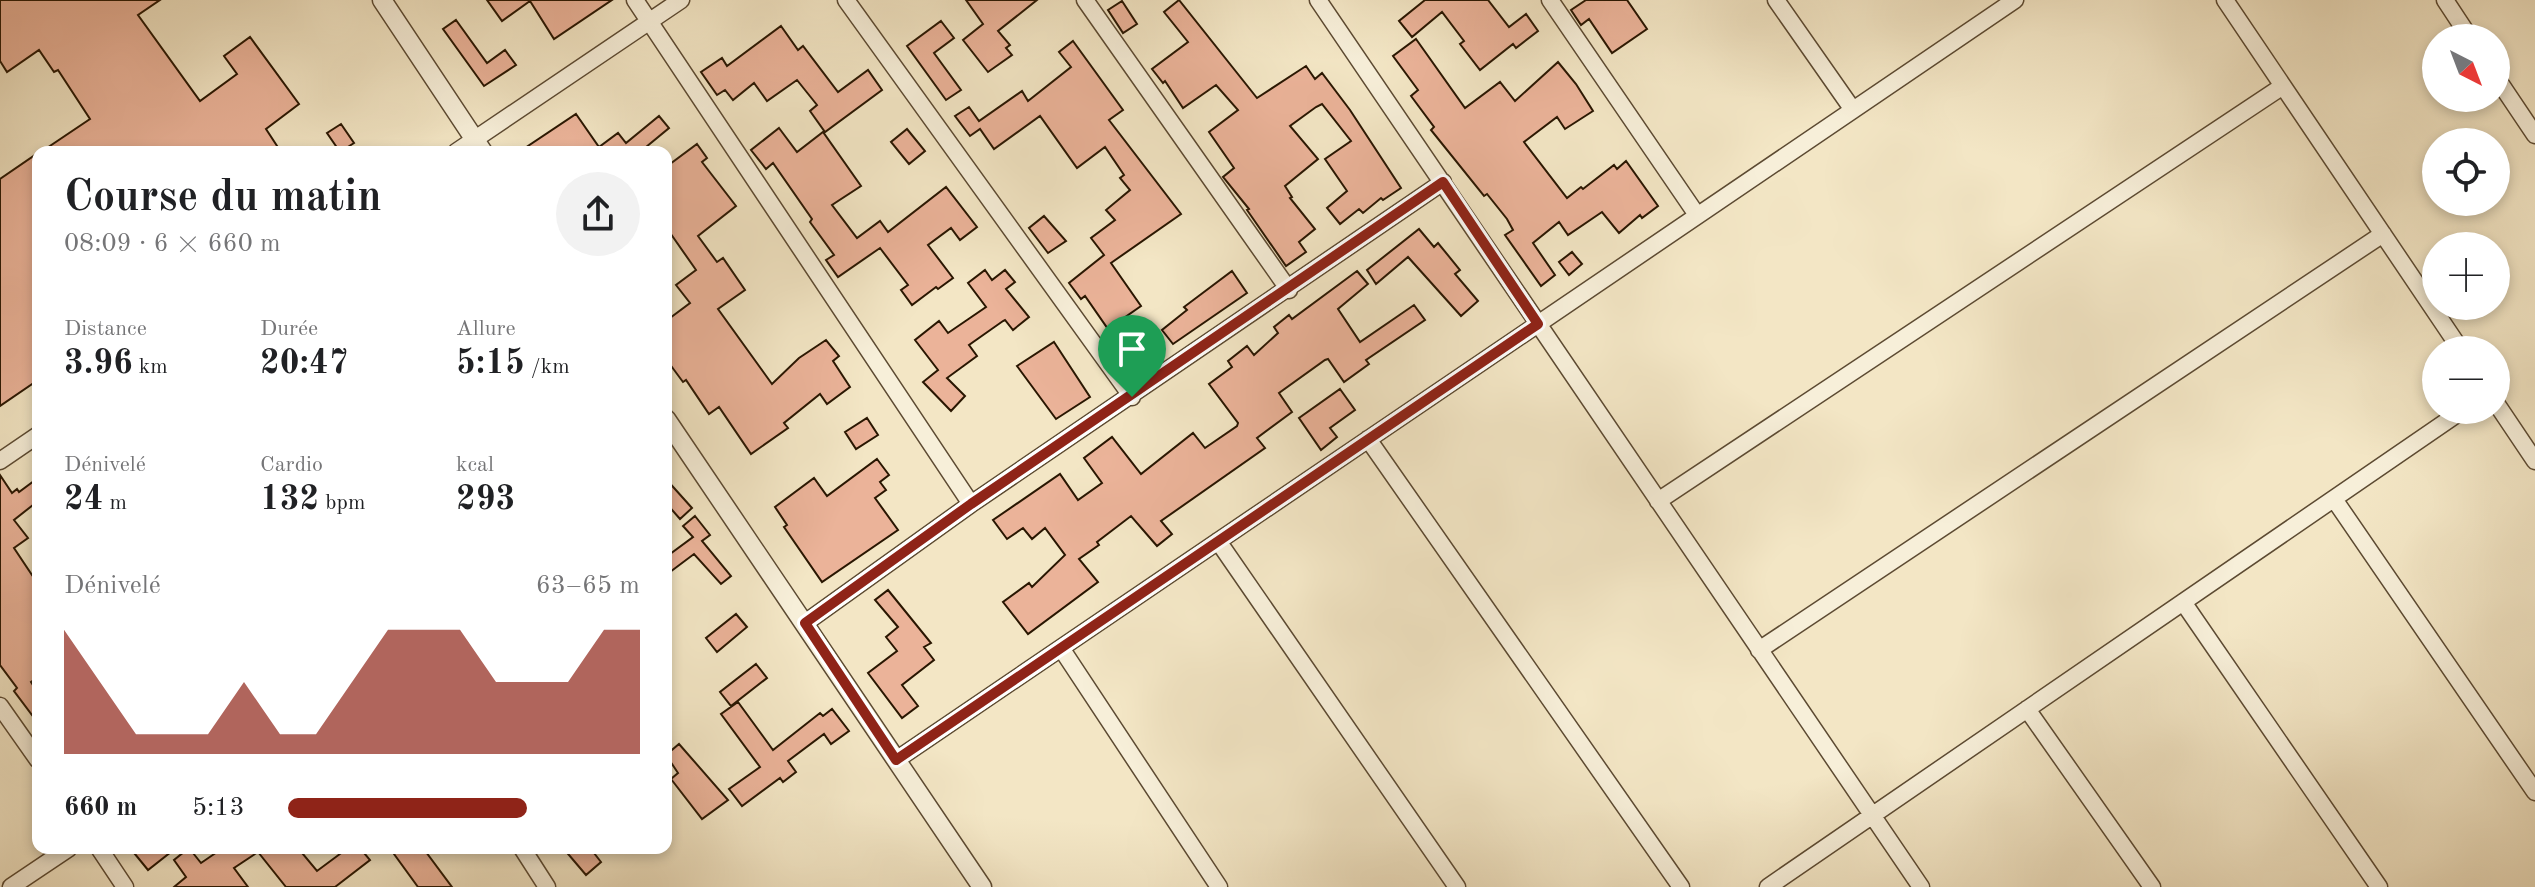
<!DOCTYPE html>
<html lang="fr">
<head>
<meta charset="utf-8">
<style>
	body { margin:0; font-family:"Old Standard TT",serif; background:#f2f2f2; color:#202124; height:100vh; display:flex; flex-direction:column; font-size:30px; white-space:nowrap }
	* { box-sizing:border-box; margin:0 }
	p { font-size:26px; color:#757577 }
	.icon { flex:none; width:44px; height:44px; fill:none; stroke:currentColor; stroke-width:2; stroke-linecap:round; stroke-linejoin:round }
	.map { position:relative; flex:1; overflow:hidden }
	.panel { position:absolute; left:32px; top:146px; width:640px; height:708px; display:flex; flex-direction:column; background:#fff; border-radius:16px; box-shadow:0 4px 12px #0003 }
	.panel>* { flex:none }
	.needle { width:52px; rotate:138deg }
	.fabs { position:absolute; left:2422px; top:24px; display:grid; gap:16px }
	.fabs a { display:grid; place-items:center; width:88px; height:88px; border-radius:50%; background:#fff; box-shadow:0 4px 12px #0003; font-size:40px }
	.pin { position:absolute; display:grid; place-items:center; width:68px; height:68px; color:#fff; margin:-82px -34px; border-radius:50% 50% 50% 0; rotate:-45deg; box-shadow:0 0 8px #0007 }
	.pin .icon { rotate:45deg }
	.round { display:grid; place-items:center; flex:none; width:84px; height:84px; border-radius:42px; background:#f2f2f2 }
	.summary { display:flex; align-items:center; justify-content:space-between; height:136px; padding:0 32px }
	h1 { font-size:44px; font-weight:700; line-height:60px }
	.metrics { display:grid; grid-template-columns:repeat(3,1fr); gap:12px; height:136px; padding:8px 32px }
	.metrics div { display:grid; align-content:center }
	.metrics b { font-size:34px; font-weight:700 }
	.metrics small { font-size:22px; font-weight:400 }
	.metrics p { font-size:22px }
	.chart { height:224px; padding:16px 32px }
	.chart p { display:flex; justify-content:space-between }
	.chart svg { width:100%; height:144px; margin-top:8px; fill:#8f2418; opacity:.7 }
	ul { padding:0 32px; list-style:none; font-size:26px }
	li { display:grid; grid-template-columns:128px 96px 1fr; align-items:center; height:60px }
	li i { height:20px; border-radius:10px; background:#8f2418 }
	.map>svg:first-child { display:block }
	.building { fill:#ebb399; stroke:#291601; stroke-width:2 }
	.lines { fill:none; stroke-linecap:round; stroke-linejoin:round }
	.minor-casing { stroke:#5c4a32; stroke-width:19 }
	.tertiary-casing { stroke:#5c4a32; stroke-width:21 }
	.minor { stroke:#f7efd9; stroke-width:16 }
	.tertiary { stroke:#f7efd9; stroke-width:18 }
	.route-casing { stroke:#fff; stroke-width:16 }
	.route { stroke:#8f2418; stroke-width:10 }
</style>
</head>
<body>
<div class="map">
<svg width="2535" height="887" viewBox="0 0 2535 887">
	<rect width="100%" height="100%" fill="#f3e6c5"/>
	<filter id="stains"><feTurbulence type="fractalNoise" baseFrequency=".0025" numOctaves="4"/><feColorMatrix values="0 0 0 0 .2 0 0 0 0 .09 0 0 0 0 .02 0 0 0 .5 -.17"/></filter>
	<radialGradient id="worn" r=".72"><stop offset=".6" stop-color="#630" stop-opacity="0"/><stop offset="1" stop-color="#630" stop-opacity=".3"/></radialGradient>
	<path class="building" d="M0,0h160l-22,15 62,86 37,-27 -13,-18 26,-19 49,67 -33,25 15,23h-240l49,-33 -32,-49 -4,2 -15,-22 -32,22 -7,-11z
		M487,0h125l-58,39 -24,-38 -28,20z
		M966,0h71l-39,31 12,14 -4,3 6,7 -24,17 -25,-32 20,-16z
		M1179,0l78,98 49,-32 9,13 7,-6 28,37 51,78 -18,12 -2,-2 -18,15 -4,-4 -19,15 -13,-16 20,-17 -22,-32 26,-18 -29,-37 -6,3 -26,19 28,33 -33,27 7,11 -2,1 25,31 -16,13 7,10 -20,14 -39,-56 2,-1 -26,-32 11,-9 -25,-36 29,-22 -22,-25 -33,23 -18,-27 -2,2 -11,-14 36,-27 -24,-30z
		M1425,0h63l21,27 17,-13 12,17 -22,17 -3,-4 -33,26 -20,-26 4,-3 -22,-29 -30,25 -13,-16z
		M1586,0h41l20,29 -35,24 -23,-34 -8,6 -10,-15z
		M1122,1l15,23 -14,9 -15,-23z
		M456,20l31,43 18,-13 11,15 -32,21 -41,-57z
		M941,21l13,17 -20,15 27,37 -15,10 -39,-54z
		M781,26l17,24 5,-4 35,46 30,-22 14,20 -57,42 -15,-21 7,-6 -20,-25 -30,21 -13,-18 -21,17 -8,-10 -8,5 -16,-23 21,-14 5,8z
		M1416,39l49,69 35,-26 15,19 43,-39 18,22 17,27 -28,18 -8,-12 -33,25 43,56 14,-11 2,2 31,-24 3,4 9,-8 32,45 -16,12 -2,-3 -21,18 -17,-21 -34,23 -9,-13 -26,21 22,32 -14,11 -36,-51 8,-5 -6,-11 -20,-25 -3,2 -53,-66 3,-3 -23,-31 7,-6 -25,-34z
		M1073,41l50,69 -14,10 72,94 -70,49 30,43 -33,23 -23,-33 -4,3 -12,-16 35,-28 -13,-17 24,-18 -9,-10 24,-20 -10,-12 4,-3 -19,-28 -28,21 -37,-52 -46,33 -14,-20 -10,7 -15,-20 14,-9 10,14 43,-30 6,10 43,-34 -12,-15z
		M576,114l23,33 19,-14 8,10 33,-27 10,12 -29,24h-121z
		M341,124l13,19 -14,9 -13,-19z
		M779,128l18,24 26,-20 38,54 -29,19 25,33 23,-17 8,11 58,-45 31,40 -17,13 -9,-12 -23,17 25,33 -15,11 -2,-2 -24,18 -11,-15 7,-5 -28,-37 -42,29 -12,-17 8,-5 -24,-33 2,-3 -39,-56 -7,6 -15,-19z
		M907,129l18,22 -16,13 -18,-22z
		M697,144l10,14 -5,4 34,44 -38,30 19,26 6,-4 22,32 -27,19 54,75 27,-26 27,-18 13,16 -6,5 17,26 -23,17 -7,-10 -36,29 4,5 -37,26 -32,-47 -10,7 -23,-34 -3,2 -17,-23v-38l24,-18 -14,-18 20,-15 -30,-43v-60z
		M38,153v227l-38,26v-227z
		M1044,216l22,25 -18,12 -19,-25z
		M1419,229l15,18 4,-4 22,27 -5,4 23,27 -17,15 -53,-59 -32,27 -9,-14z
		M1572,252l10,12 -13,11 -10,-13z
		M985,270l7,10 13,-10 10,12 -9,7 23,28 -16,13 -8,-10 -2,1 -34,24 8,11 -30,22 18,18 -14,15 -28,-29 15,-12 -23,-30 24,-19 9,12 38,-26 -18,-24z
		M1232,271l15,22 -74,51 -11,-14 25,-20 -3,-3z
		M1357,271l11,13 -30,25 22,33 54,-37 11,15 -59,40 3,4 -25,18 -16,-23 -3,1 -46,33 13,19 -35,26 8,10 -104,73 11,13 -15,12 -26,-30 -34,26 2,3 -20,14 19,23 -70,52 -25,-32 26,-19 3,4 33,-32 -20,-27 -13,11 -9,-11 -16,11 -14,-19 67,-46 18,26 24,-17 -18,-25 28,-21 29,37 52,-41 12,15 32,-22 1,-3 -29,-39 23,-17 -4,-6 19,-15 7,9 24,-22 -4,-6 15,-12 3,4z
		M1054,342l36,55 -34,22 -39,-53z
		M1340,389l15,21 -25,18 7,9 -16,13 -22,-32z
		M867,418l11,17 -22,14 -11,-17z
		M877,459l12,16 -9,7 6,8 -11,8 23,32 -76,52 -38,-55 3,-2 -12,-18 39,-29 13,18z
		M0,475l12,18 5,-4 2,3 19,-14v23l-24,19 14,18 -14,10 18,27 6,-5v107l-7,5 7,11v30l-24,-32 3,-3 -17,-23z
		M666,479l26,29 -12,11 -14,-16z
		M695,516l15,19 -8,6 29,35 -10,8 -27,-30 -28,21v-18l27,-20 -10,-11z
		M888,590l43,53 -7,4 10,13 -32,25 16,21 -16,12 -34,-45 29,-22 -11,-14 12,-10 -23,-27z
		M736,614l11,13 -30,25 -11,-14z
		M756,664l11,14 -36,28 -11,-14z
		M738,702l35,48 47,-37 3,3 9,-7 17,22 -18,13 -7,-10 -36,27 8,11 -13,10 -3,-4 -38,28 -13,-17 31,-22 -39,-53z
		M679,744l49,56 -26,19 -31,-40 7,-6 -12,-18z
		M130,848h46l-28,22z
		M189,848l12,15 22,-15h75l19,23 31,-23h12l10,12 -35,27h-49l-28,-35 -24,16 14,19h-74l12,-10 -12,-17z
		M402,848h21l29,39h-34l-24,-33z
		M563,848h27l11,14 -15,13z"/>
	<g class="lines">
		<defs>
			<path id="minor" d="M635,0l336,504
				M846,0l286,397
				M1085,0l204,290
				M1318,0l603,887
				M1550,0l147,215
				M1776,0l77,110
				M2225,0l236,350
				M2445,0l25,38
				M2496,77l39,58
				M456,152l225,-152
				M2496,403l39,58
				M1368,439l313,448
				M0,461l38,-26
				M2334,499l201,293
				M1658,501l625,-415
				M1218,541l239,346
				M2183,602l196,285
				M805,623l166,-119 472,-322
				M1061,648l158,239
				M1759,650l624,-416
				M0,706l38,54
				M2027,709l125,178
				M896,760l1119,-760
				M99,848l26,39
				M522,848l25,39
				M11,887l58,-39
				M1768,887l695,-477"/>
			<path id="tertiary" d="M382,0l101,152
				M666,419l316,468"/>
		</defs>
		<use href="#minor" class="minor-casing"/>
		<use href="#tertiary" class="tertiary-casing"/>
		<use href="#minor" class="minor"/>
		<use href="#tertiary" class="tertiary"/>
	</g>
	<g class="lines">
		<defs>
			<path id="route" d="M1443,182l95,142 -642,436 -91,-137 166,-119z"/>
		</defs>
		<use href="#route" class="route-casing"/>
		<use href="#route" class="route"/>
	</g>
	<rect width="100%" height="100%" filter="url(#stains)"/>
	<rect width="100%" height="100%" fill="url(#worn)"/>
</svg>
<div class="fabs">
<a><svg class="needle" viewBox="-14 -14 28 28"><path d="M0-13l5 13h-10z" fill="#e53935"/><path d="M0 13l5-13h-10z" fill="#757577"/></svg></a>
<a><svg class="icon" aria-label="locate" viewBox="0 0 24 24"><circle cx="12" cy="12" r="6"/><path d="M12 2v4M12 18v4M2 12h4M18 12h4"/></svg></a>
<a>+</a>
<a>−</a>
</div>
<div class="pin" style="left:1132px;top:397px;background:#1e9e55"><svg class="icon" aria-label="arrive" viewBox="0 0 24 24"><path d="M6 21V4h12l-3 4 3 4H6"/></svg></div>
<section class="panel">
<div class="summary"><div><h1>Course du matin</h1><p>08:09 · 6 × 660 m</p></div><a class="round"><svg class="icon" aria-label="share" viewBox="0 0 24 24"><path d="M12 15V3M7 8l5-5 5 5M5 13v7h14v-7"/></svg></a></div>
<div class="metrics">
<div><p>Distance</p><b>3.96<small> km</small></b></div>
<div><p>Durée</p><b>20:47</b></div>
<div><p>Allure</p><b>5:15<small> /km</small></b></div>
</div>
<div class="metrics">
<div><p>Dénivelé</p><b>24<small> m</small></b></div>
<div><p>Cardio</p><b>132<small> bpm</small></b></div>
<div><p>kcal</p><b>293</b></div>
</div>
<div class="chart"><p><span>Dénivelé</span>63–65 m</p>
<svg viewBox="0 0 160 44" preserveAspectRatio="none"><path d="M0 44V6L10 22L20 38L30 38L40 38L50 22L60 38L70 38L80 22L90 6L100 6L110 6L120 22L130 22L140 22L150 6L160 6V44z"/></svg>
</div>
<ul>
<li><b>660 m</b>5:13<i style="width:68%"></i></li>
</ul>
</section>
</div>
</body>
</html>
